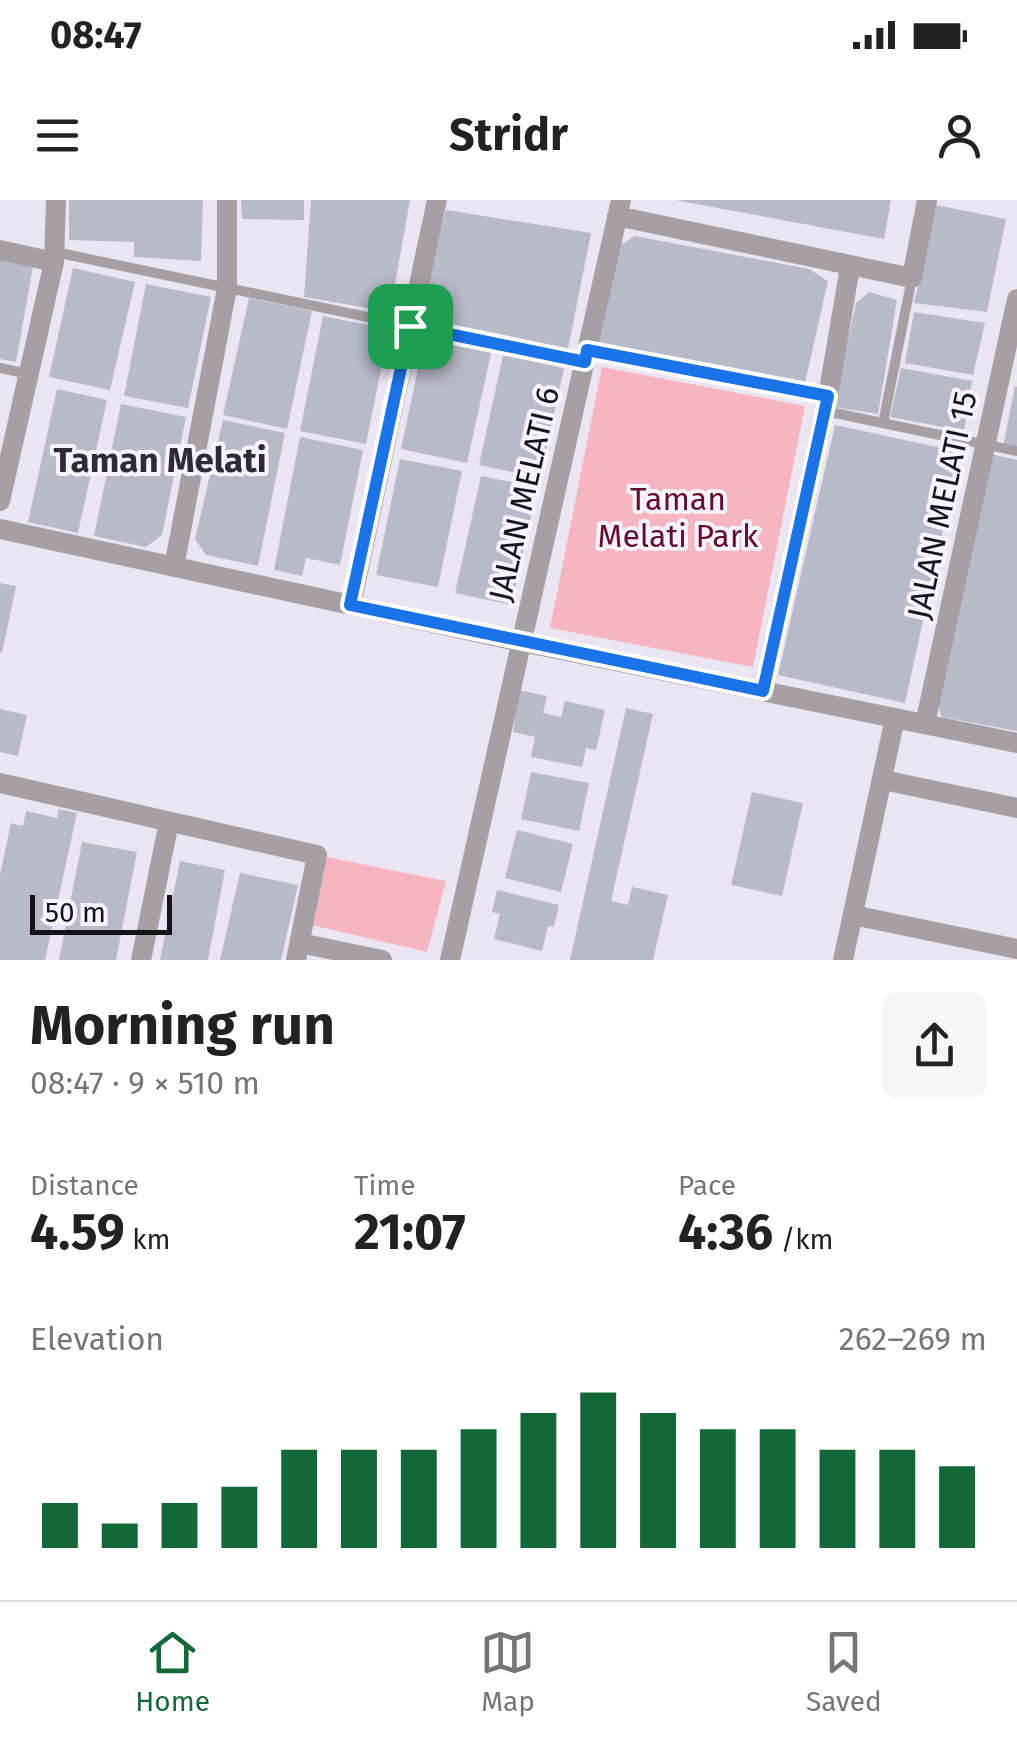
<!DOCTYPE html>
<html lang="en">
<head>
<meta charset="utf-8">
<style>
	body { margin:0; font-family:"Fira Sans",sans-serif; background:#f6f6f6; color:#222; height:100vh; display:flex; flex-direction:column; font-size:38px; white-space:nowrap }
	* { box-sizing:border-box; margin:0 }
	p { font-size:32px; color:#767676 }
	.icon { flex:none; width:55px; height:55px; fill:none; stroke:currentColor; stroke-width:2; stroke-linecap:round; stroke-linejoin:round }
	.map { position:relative; height:760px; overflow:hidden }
	.panel { display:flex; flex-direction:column; background:#fff; flex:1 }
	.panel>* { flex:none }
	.scale { position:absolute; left:30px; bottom:25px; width:142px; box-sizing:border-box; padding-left:10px; border:5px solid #151317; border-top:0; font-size:28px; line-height:35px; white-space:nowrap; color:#151317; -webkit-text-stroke:8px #f8f3fe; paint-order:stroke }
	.pin { position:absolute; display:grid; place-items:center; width:85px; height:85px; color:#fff; margin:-42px; border-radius:20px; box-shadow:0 5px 15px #0006 }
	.round { display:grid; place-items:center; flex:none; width:105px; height:105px; border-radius:15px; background:#f6f6f6 }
	.headline { display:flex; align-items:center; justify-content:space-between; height:170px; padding:0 30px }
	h1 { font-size:55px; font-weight:700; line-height:75px }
	.metrics { display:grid; grid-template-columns:repeat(3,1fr); gap:15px; height:170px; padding:10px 30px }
	.metrics div { display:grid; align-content:center }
	.metrics b { font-size:50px; font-weight:700 }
	.metrics small { font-size:28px; font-weight:400 }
	.metrics p { font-size:28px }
	.chart { height:280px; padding:20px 30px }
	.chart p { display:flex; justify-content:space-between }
	.chart svg { width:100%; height:180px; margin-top:10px; stroke:#13683a; stroke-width:6 }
	.status { display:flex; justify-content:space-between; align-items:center; height:70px; padding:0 50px; background:#fff; direction:ltr }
	.status svg { height:28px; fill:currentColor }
	header { display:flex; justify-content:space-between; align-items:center; height:130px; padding:0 30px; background:#fff; font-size:45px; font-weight:700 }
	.menu { display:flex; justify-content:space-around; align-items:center; height:140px; border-top:2px solid #e0e0e0; background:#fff; font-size:28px; color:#767676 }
	.menu a { display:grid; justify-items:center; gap:5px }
	.menu .active { color:#13683a }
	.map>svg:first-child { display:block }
	.green { fill:#f5b6c2 }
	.building { fill:#b7bac7 }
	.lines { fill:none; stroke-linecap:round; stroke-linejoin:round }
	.service { stroke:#a6a0a4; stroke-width:10 }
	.minor { stroke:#a6a0a4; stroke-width:20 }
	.route-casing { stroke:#fff; stroke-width:20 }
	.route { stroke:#1a73e8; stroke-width:12 }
	.labels { text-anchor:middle; stroke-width:8; stroke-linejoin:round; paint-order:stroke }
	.street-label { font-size:32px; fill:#151317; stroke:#f8f3fe }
	.park-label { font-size:32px; fill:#640c2d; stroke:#f8f3fe }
	.neighbourhood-label { font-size:35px; font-weight:bold; fill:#2f2b35; stroke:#f8f3fe }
</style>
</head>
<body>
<div class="status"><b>08:47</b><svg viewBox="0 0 49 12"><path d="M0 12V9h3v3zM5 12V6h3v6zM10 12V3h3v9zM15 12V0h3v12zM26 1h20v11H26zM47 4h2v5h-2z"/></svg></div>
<header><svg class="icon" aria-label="menu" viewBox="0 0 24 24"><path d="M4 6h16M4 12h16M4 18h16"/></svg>Stridr<svg class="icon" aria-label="person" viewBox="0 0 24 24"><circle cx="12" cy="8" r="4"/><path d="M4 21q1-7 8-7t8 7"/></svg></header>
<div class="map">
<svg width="1017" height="760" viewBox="0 0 1017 760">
	<rect width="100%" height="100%" fill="#ebe5f2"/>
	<path class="green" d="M602,167l203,39 -52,261 -203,-39z
		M317,655l129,26 -19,71 -124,-29z"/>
	<path class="building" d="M69,0h134l-2,61 -67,-4v-15l-65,-2z
		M241,0h63v20l-62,-1z
		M311,0h99l-20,112 -86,-15z
		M675,0h216l-7,39z
		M936,5l70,14 -19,93 -73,-9z
		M446,10l145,23 -23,116 -149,-28z
		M635,36l174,33 19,12 -23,102 -206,-39 18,-97z
		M0,53l34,8 -18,101 -16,-3z
		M73,68l62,14 -25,108 -61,-13z
		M146,84l65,13 -23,111 -64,-12z
		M869,92l28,8 -19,114 -45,-7 23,-104z
		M249,98l63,13 -25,118 -64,-14z
		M914,112l71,11 -12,52 -68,-12z
		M323,116l66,13 -23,115 -66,-13z
		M425,135l67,14 -25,114 -66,-14z
		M504,151l61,13 -25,114 -61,-13z
		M901,168l71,13 -8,50 -74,-14z
		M1015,186l2,1v63l-14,-3z
		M57,189l50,11 -29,133 -50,-11z
		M121,204l65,13 -24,118 -16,12 -52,-11z
		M223,220l62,13 -27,133 -52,-11 -11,-16z
		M835,225l125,27 -55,251 -127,-28z
		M300,237l63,13 -23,115 -34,-7 -4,18 -28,-6z
		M991,254l26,6v271l-75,-14 -6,-15z
		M400,259l62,12 -24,116 -62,-12z
		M481,276l56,11 -25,118 -57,-12z
		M0,383l16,3 -14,67 -2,-1z
		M518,490l29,6 -4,17 18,4 4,-16 40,9 -9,40 -10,-2 -4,19 -51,-10 4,-20 -22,-5z
		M626,508l27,6 -42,187 17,4 4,-18 36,8 -15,65h-83z
		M0,509l27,6 -9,41 -18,-4z
		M531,572l58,11 -10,48 -58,-12z
		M752,592l51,11 -21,93 -51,-11z
		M59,609l18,4 -32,147h-45v-85l11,-52 12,3 3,-15 31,7z
		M517,630l56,14 -12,48 -56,-14z
		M82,642l55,10 -21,108h-57z
		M180,661l45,9 -17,90h-48z
		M240,673l58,12 -17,75h-61z
		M497,690l62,15 -5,22 -6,-1 -6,25 -48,-12 6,-25 -8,-2z"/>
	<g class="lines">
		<path class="service" d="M55,52l529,110
			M587,151l240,45
			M0,168l28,6
			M825,211l192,40
			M883,223l29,-145"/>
		<path class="minor" d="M617,16l295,62 15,-78
			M0,50l54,12
			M0,301l54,-239 2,-62
			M0,329l522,113 495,101
			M174,367l53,-279v-88
			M351,405l86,-405
			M763,491l65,-295 22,-129
			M925,524l92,-425
			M883,580l134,28
			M0,583l317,72 -21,105
			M853,715l164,34
			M300,743l82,17
			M141,760l28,-138
			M450,760l171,-760
			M843,760l52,-242"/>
	</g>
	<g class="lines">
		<defs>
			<path id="route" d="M410,126l175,36 2,-12 241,46 -65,295 -413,-86z"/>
		</defs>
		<use href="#route" class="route-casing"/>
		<use href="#route" class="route"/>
	</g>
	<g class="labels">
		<g class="street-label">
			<text transform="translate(524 294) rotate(-77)" y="11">JALAN MELATI 6</text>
			<text transform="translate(942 305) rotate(-78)" y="11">JALAN MELATI 15</text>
		</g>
		<g class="park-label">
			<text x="678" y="310">Taman<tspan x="678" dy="37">Melati Park</tspan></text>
		</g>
		<g class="neighbourhood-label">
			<text x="160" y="272">Taman Melati</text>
		</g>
	</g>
</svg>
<div class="scale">50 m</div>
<div class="pin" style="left:410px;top:126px;background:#1e9e55"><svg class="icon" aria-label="arrive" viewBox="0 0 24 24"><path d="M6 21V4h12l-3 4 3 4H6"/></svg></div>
</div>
<section class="panel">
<div class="headline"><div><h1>Morning run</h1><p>08:47 · 9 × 510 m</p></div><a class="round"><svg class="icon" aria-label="share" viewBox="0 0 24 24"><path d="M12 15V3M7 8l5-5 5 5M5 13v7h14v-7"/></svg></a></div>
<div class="metrics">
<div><p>Distance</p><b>4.59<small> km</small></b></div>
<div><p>Time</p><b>21:07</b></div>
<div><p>Pace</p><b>4:36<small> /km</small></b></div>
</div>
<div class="chart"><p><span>Elevation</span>262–269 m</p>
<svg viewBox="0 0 160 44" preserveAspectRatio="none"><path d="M5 44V33M15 44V38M25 44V33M35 44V29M45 44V20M55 44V20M65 44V20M75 44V15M85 44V11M95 44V6M105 44V11M115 44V15M125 44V15M135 44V20M145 44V20M155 44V24"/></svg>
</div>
</section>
<nav class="menu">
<a class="active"><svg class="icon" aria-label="home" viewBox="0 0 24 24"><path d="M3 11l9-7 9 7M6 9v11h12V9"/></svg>Home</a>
<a><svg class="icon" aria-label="map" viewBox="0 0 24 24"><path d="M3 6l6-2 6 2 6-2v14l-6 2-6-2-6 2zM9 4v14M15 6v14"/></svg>Map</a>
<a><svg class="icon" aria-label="saved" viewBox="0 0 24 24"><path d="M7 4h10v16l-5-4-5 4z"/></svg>Saved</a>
</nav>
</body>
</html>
